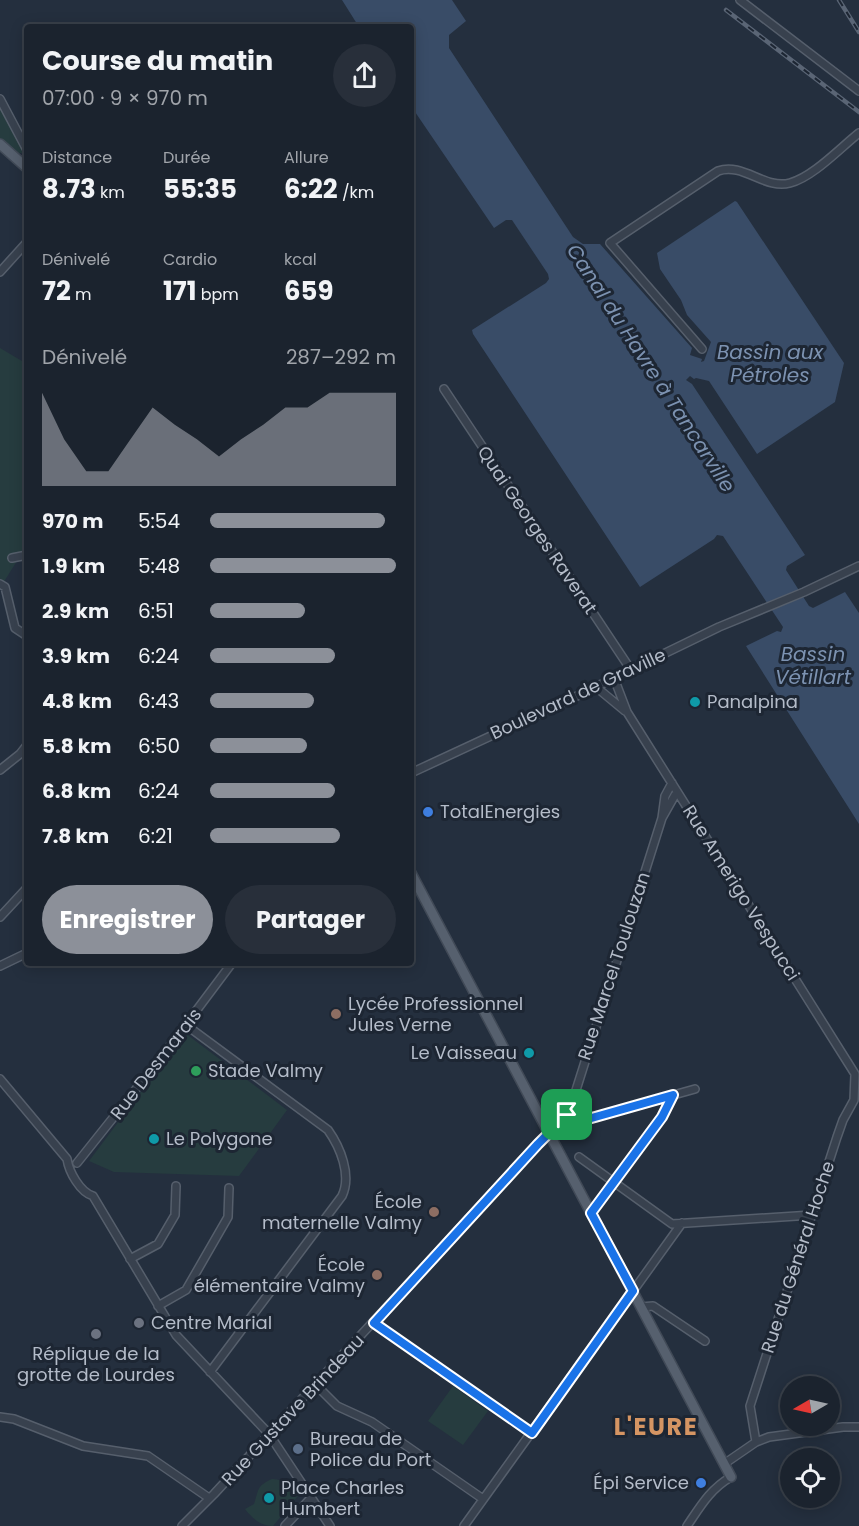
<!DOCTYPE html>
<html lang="fr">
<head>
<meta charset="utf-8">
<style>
	body { margin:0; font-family:Poppins,sans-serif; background:#282f3a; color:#f1f3f6; height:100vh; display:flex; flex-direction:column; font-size:22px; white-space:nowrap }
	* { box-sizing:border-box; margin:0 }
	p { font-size:20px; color:#a0a4aa }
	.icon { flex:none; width:33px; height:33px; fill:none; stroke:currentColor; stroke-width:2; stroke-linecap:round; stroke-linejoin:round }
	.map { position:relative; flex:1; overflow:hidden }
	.panel { position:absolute; left:24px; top:24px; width:390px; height:942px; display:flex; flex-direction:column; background:#1b232e; border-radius:6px; box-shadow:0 3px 15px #0003,0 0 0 2px #39404a }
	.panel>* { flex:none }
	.needle { width:39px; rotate:261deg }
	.controls { position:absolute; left:780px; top:1376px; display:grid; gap:12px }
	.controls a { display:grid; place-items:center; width:60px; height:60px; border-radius:50%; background:#1b232e; box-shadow:0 3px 15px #0003,0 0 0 2px #39404a; font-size:30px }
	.pin { position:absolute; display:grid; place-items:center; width:51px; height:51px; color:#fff; margin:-26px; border-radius:12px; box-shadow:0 3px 9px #0006 }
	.round { display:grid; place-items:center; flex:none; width:63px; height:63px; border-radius:32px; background:#282f3a }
	.overview { display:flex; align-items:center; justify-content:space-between; height:102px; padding:0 18px }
	h1 { font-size:27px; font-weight:700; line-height:45px }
	.figures { display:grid; grid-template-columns:repeat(3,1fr); gap:9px; height:102px; padding:6px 18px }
	.figures div { display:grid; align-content:center }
	.figures b { font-size:26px; font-weight:700 }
	.figures small { font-size:16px; font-weight:400 }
	.figures p { font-size:16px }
	.chart { height:168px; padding:12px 18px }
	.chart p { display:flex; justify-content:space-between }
	.chart svg { width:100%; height:108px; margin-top:6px; fill:#8c9099; opacity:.7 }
	.button { display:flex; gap:12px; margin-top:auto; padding:12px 18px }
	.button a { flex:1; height:69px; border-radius:36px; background:#8c9099; color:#fff; font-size:24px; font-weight:700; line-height:69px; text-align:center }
	.button a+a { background:#282f3a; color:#f1f3f6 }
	ul { padding:0 18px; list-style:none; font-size:20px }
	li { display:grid; grid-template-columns:96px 72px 1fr; align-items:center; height:45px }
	li i { height:15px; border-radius:8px; background:#8c9099 }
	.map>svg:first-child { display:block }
	.green { fill:#263c3f }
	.water { fill:#394c67 }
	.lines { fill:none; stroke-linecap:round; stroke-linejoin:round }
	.minor-casing { stroke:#565f6c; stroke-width:10 }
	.major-casing { stroke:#414a57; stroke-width:12 }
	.minor { stroke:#38414e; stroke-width:7 }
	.major { stroke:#56606e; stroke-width:9 }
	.rail-casing { stroke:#5a6575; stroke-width:4.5 }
	.rail { stroke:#1d2633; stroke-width:2; stroke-dasharray:7; stroke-linecap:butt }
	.route-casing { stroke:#fff; stroke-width:12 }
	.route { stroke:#1a73e8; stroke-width:8 }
	.culture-dot { fill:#0f9aa8; stroke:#1d2633; stroke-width:2 }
	.shop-dot { fill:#3f7fe0; stroke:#1d2633; stroke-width:2 }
	.education-dot { fill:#8d6e63; stroke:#1d2633; stroke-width:2 }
	.leisure-dot { fill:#2e9e5b; stroke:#1d2633; stroke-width:2 }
	.worship-dot { fill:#6b7280; stroke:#1d2633; stroke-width:2 }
	.service-dot { fill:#5c6f8a; stroke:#1d2633; stroke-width:2 }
	.labels { text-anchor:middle; stroke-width:6; stroke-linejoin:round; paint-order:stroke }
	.street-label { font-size:18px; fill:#b4bcc9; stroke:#1d2633 }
	.poi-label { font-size:18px; fill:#b4bcc9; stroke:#1d2633; text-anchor:start }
	.water-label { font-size:20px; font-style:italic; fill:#7c92b1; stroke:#1d2633 }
	.district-label { font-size:24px; font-weight:bold; letter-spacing:1.5px; fill:#d59563; stroke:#1d2633 }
</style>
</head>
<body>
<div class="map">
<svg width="859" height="1526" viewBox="0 0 859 1526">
	<rect width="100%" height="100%" fill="#242f3e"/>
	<path class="green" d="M0,102l11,20 12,31h-4l-19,-15z
		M0,348l27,16v181l-27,43z
		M185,1033l102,77 -48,66 -125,-4 -25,-11z
		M453,1386l35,25 -25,34 -35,-24z
		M272,1479c14,1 19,6 26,17l-25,30c-13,0 -21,-8 -28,-17l9,-5c5,-14 2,-18 18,-25z"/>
	<path class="water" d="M342,0h110l14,21 -17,14v13l124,189 10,7h17l92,104 -2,7 12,4 -1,3 3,-1 7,-19 -24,-27 -6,-15 -21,-31 -3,-16 78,-52 2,1 107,161 -9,39 -78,52 -48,-73 -13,-3 -2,1 -4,-3 -4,4 6,4 113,171 -18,11 -1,4 23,36 4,2 32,-16 14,21v211l-113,-178 31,-15 4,1 2,-5 -60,-91 -6,-1 -3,4 -74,48 -167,-253 -1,-4 74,-47 3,-4 -1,-5 -36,-54h-6l-12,8 -83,-122v-79h-52z"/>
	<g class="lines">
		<defs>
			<path id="minor" d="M740,0l119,91
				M0,99l27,51
				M0,272l27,-30
				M702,349l-92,-106 108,-72c25,-9 47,19 72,12 23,-6 50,-35 69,-50
				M444,389l187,281
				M12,558l15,-3
				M0,584l5,3 10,41 12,8
				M614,678l13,34 228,362 -1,26 -11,20 -6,17 -87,269 6,36
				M596,687l29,24
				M0,770l20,-16 7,-9
				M411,773l168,-78 140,-68 85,-35 55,-26
				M662,818l13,-23 3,-1
				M0,917l27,-29
				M0,966l27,-13
				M186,1025l142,105c12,17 24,45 14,66l-132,176
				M0,1079l67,80c2,13 13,33 26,37l83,139 93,99 61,92
				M567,1115l7,3 14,1 107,-30
				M549,1134l11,-2 5,-7 97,-307 3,-22 7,-13
				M579,1157l93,67 140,-9
				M77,1163l83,-104 72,-96
				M591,1213l71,-96 11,-22
				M130,1259l28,-15 17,-29 1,-29
				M158,1306l28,-16 42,-73 1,-29
				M641,1307l12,-1 52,35
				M374,1323l158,110
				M315,1384l22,22 35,16 111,77
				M0,1417l14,2 69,27 65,10 61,42
				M724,1464l32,-22 13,-5 74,-10h16
				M182,1526l32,-32 343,-371 10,-8
				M285,1526l26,-28
				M464,1526l218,-303
				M687,1526c13,-19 23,-37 44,-49"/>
			<path id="major" d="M0,144l27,24
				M411,873l320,604"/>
		</defs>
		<use href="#minor" class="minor-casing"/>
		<use href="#major" class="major-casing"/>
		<use href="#minor" class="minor"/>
		<use href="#major" class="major"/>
		<defs>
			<path id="rail" d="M839,0l20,32
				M726,10l133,102"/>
		</defs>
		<use href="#rail" class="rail-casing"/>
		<use href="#rail" class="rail"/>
	</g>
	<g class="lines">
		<defs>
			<path id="route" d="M673,1095l-11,22 -71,96 42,78 -101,142 -158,-110 164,-179 29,-29 14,4h7z"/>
		</defs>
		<use href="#route" class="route-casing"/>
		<use href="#route" class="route"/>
	</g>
	<g class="culture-dot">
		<circle cx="695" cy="702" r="6"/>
		<circle cx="529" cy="1053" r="6"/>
		<circle cx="154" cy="1139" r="6"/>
		<circle cx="269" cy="1498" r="6"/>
	</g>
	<g class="shop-dot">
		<circle cx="428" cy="812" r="6"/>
		<circle cx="701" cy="1483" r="6"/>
	</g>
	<g class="education-dot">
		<circle cx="336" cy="1014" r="6"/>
		<circle cx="434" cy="1212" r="6"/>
		<circle cx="377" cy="1275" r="6"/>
	</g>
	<circle class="leisure-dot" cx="196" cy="1071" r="6"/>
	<g class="worship-dot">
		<circle cx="139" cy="1323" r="6"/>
		<circle cx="96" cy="1334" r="6"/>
	</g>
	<circle class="service-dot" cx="298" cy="1449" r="6"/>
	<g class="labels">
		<g class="street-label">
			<text transform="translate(537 530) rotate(56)" y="6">Quai Georges Raverat</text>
			<text transform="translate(578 694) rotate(-25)" y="6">Boulevard de Graville</text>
			<text transform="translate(741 893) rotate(58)" y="6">Rue Amerigo Vespucci</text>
			<text transform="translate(614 966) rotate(-72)" y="6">Rue Marcel Toulouzan</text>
			<text transform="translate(156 1064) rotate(-52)" y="6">Rue Desmarais</text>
			<text transform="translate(798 1257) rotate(-72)" y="6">Rue du Général Hoche</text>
			<text transform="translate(293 1410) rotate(-47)" y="6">Rue Gustave Brindeau</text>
		</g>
		<g class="poi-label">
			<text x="707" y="708">Panalpina</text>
			<text x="440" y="818">TotalEnergies</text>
			<text x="348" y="1010">Lycée Professionnel<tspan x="348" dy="21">Jules Verne</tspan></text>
			<text x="517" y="1059" text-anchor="end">Le Vaisseau</text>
			<text x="208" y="1077">Stade Valmy</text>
			<text x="166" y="1145">Le Polygone</text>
			<text x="422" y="1208" text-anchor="end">École<tspan x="422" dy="21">maternelle Valmy</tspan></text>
			<text x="365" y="1271" text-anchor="end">École<tspan x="365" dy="21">élémentaire Valmy</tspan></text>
			<text x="151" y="1329">Centre Marial</text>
			<text x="96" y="1360" text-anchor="middle">Réplique de la<tspan x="96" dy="21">grotte de Lourdes</tspan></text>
			<text x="310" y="1445">Bureau de<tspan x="310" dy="21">Police du Port</tspan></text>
			<text x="689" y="1489" text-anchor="end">Épi Service</text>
			<text x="281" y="1494">Place Charles<tspan x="281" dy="21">Humbert</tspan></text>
		</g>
		<g class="water-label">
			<text x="770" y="359">Bassin aux<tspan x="770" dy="23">Pétroles</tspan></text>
			<text transform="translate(651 368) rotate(57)" y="7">Canal du Havre à Tancarville</text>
			<text x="813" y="661">Bassin<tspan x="813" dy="23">Vétillart</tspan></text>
		</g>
		<g class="district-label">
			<text x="656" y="1435">L'EURE</text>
		</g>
	</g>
</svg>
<div class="controls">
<a><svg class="needle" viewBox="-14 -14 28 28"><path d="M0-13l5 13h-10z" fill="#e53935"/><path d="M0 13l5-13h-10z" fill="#a0a4aa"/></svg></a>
<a><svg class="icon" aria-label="locate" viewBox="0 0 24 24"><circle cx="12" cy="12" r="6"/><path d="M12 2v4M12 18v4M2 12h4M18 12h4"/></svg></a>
</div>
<div class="pin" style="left:567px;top:1115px;background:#1e9e55"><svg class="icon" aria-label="arrive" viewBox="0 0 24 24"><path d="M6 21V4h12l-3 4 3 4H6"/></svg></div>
<section class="panel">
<div class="overview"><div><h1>Course du matin</h1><p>07:00 · 9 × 970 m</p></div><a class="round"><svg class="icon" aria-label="share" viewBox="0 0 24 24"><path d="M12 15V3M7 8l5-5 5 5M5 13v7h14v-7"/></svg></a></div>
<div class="figures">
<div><p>Distance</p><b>8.73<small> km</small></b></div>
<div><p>Durée</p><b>55:35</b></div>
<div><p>Allure</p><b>6:22<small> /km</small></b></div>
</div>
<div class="figures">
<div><p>Dénivelé</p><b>72<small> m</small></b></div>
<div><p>Cardio</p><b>171<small> bpm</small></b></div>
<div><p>kcal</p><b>659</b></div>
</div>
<div class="chart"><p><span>Dénivelé</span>287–292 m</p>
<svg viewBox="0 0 160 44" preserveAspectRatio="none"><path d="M0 44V6L10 25L20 38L30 38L40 25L50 12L60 19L70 25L80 32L90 25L100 19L110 12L120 12L130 6L140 6L150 6L160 6V44z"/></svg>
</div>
<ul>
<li><b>970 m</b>5:54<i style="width:94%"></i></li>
<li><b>1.9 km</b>5:48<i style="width:100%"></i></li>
<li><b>2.9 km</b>6:51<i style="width:51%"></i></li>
<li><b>3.9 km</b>6:24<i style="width:67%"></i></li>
<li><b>4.8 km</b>6:43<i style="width:56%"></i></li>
<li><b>5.8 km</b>6:50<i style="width:52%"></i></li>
<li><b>6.8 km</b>6:24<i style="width:67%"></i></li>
<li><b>7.8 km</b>6:21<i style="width:70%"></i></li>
</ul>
<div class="button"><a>Enregistrer</a><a>Partager</a></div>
</section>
</div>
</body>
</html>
